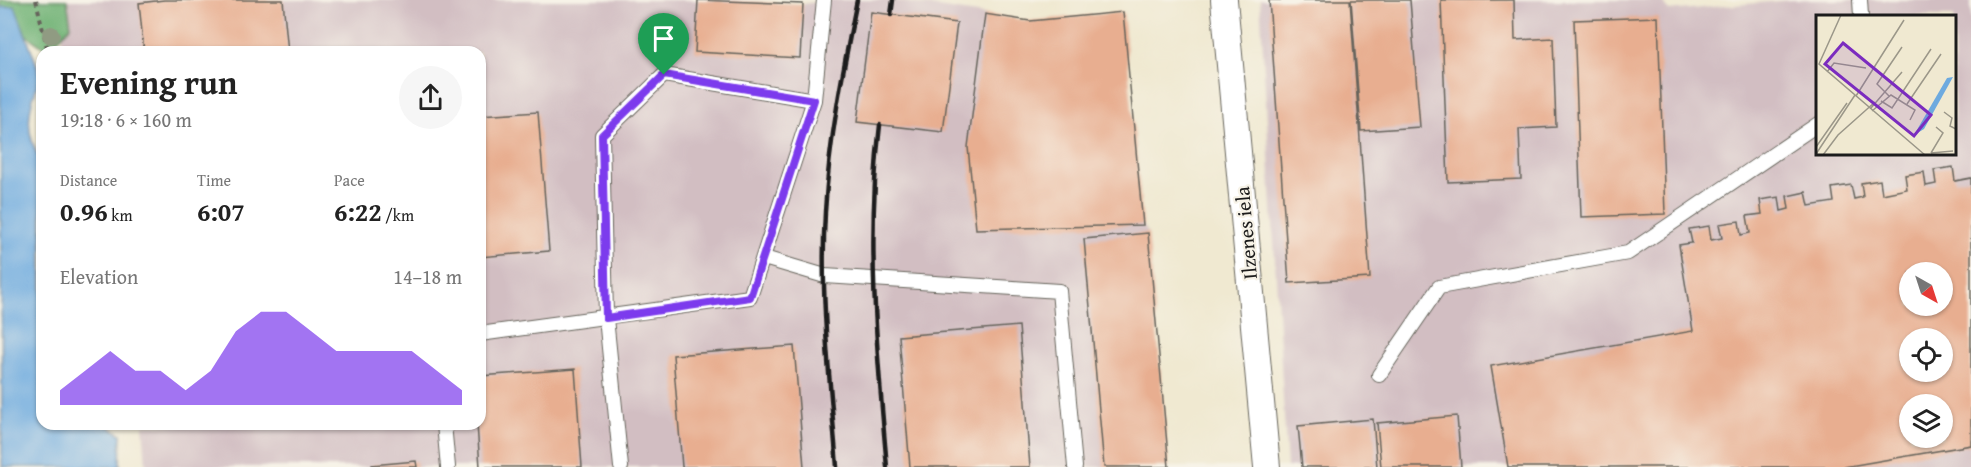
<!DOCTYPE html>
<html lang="en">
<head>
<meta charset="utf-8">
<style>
	body { margin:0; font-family:"Gentium Book Plus",serif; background:#f6f6f6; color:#222; height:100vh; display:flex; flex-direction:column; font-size:22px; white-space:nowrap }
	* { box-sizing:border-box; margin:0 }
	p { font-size:20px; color:#767676 }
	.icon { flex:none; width:33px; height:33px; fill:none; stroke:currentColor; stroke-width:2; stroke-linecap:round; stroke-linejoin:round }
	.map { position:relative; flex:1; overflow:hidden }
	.details { position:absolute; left:36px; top:46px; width:450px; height:384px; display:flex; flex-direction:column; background:#fff; border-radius:18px; box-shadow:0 2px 4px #0004 }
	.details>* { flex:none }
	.needle { width:39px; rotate:141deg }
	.controls { position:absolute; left:1899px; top:262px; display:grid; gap:12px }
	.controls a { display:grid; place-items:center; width:54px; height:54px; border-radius:50%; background:#fff; box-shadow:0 2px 4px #0004; font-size:30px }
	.pin { position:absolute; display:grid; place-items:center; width:51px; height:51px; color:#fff; margin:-62px -26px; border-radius:50% 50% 50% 0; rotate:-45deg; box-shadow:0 0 6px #0007 }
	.pin .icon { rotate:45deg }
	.round { display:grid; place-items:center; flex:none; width:63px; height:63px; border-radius:32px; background:#f6f6f6 }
	.summary { display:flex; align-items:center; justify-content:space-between; height:102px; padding:0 24px }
	h1 { font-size:33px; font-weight:700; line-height:45px }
	.stats { display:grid; grid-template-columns:repeat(3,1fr); gap:9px; height:102px; padding:6px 24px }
	.stats div { display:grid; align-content:center }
	.stats b { font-size:26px; font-weight:700 }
	.stats small { font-size:16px; font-weight:400 }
	.stats p { font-size:16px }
	.chart { height:168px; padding:12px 24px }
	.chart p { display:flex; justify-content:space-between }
	.chart svg { width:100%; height:108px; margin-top:6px; fill:#7c3aed; opacity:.7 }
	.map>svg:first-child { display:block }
	.industrial { fill:#d2bec2; fill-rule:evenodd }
	.forest { fill:#6fb275; stroke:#466748; stroke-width:1.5 }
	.water { fill:#6daadf; stroke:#44637e; stroke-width:1.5 }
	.building { fill:#e8ae90; fill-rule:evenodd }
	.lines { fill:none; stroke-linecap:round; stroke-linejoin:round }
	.lane-casing { stroke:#66645b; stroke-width:16 }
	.street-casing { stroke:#66645b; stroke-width:28 }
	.path { stroke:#66645b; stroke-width:4; stroke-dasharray:4.5 4.5; stroke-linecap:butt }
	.lane { stroke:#fff; stroke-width:14 }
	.street { stroke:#fff; stroke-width:26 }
	.rail { stroke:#1c1c1c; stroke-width:4.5 }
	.tree { fill:#909b82 }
	.route-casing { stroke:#fff; stroke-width:12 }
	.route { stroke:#7c3aed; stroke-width:8 }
	.labels { text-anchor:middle; stroke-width:4.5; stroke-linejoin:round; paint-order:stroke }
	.street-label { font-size:20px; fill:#1c1c1c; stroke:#f7f3e8 }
	.inset-road { fill:none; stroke:#9b9789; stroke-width:1.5 }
	.view { fill:#7b2cbf; fill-opacity:0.15; stroke:#7b2cbf; stroke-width:3 }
	.inset-edge { fill:none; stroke:#1c1c1c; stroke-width:3 }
</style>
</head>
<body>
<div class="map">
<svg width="1971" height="467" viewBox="0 0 1971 467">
	<rect width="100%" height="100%" fill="#f7f3e8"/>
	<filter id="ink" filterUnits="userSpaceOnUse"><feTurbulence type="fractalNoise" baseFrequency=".0167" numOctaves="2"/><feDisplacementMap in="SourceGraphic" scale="12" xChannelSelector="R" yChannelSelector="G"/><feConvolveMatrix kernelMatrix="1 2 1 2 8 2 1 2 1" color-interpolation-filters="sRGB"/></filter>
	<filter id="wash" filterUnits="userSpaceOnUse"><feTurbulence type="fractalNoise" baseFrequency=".008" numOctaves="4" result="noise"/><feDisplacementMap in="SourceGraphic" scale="24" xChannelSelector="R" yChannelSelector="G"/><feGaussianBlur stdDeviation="1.35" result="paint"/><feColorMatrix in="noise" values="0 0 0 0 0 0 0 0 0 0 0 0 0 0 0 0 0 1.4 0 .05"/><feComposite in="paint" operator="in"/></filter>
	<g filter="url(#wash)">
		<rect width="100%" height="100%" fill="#f0e9d1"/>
		<path class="industrial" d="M53,0h674l76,4 25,-4h64l138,21 93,-9 20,213 5,8 21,234h-1023l-3,-42 337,-1v-372h-415z
			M1260,0h402l7,11 121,-11h181v467h-684zM1818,16h136v137h-136zM1910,273h32v33h-32zM1910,339h32v33h-32zM1910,405h32v33h-32z"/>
		<path class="forest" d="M0,0h67l4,26 -24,24 -20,-14 -27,-4z"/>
		<path class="water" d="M15,6l26,70c-13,30 -18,57 1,87v261l65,1 14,9 -1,33h-118l-2,-460z"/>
		<g id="blocks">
			<path class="building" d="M164,0h119l5,52h-144l-5,-49z
				M698,0l105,4 -3,54 -105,-6z
				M1269,0h81l20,278 -81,5z
				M1351,0h59l10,127 -59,4z
				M1441,0h73l1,40 38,-2 3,89 -37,2 2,50 -73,3z
				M871,12l86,11 -14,109 -86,-10z
				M1123,12l20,213 -167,4 -8,-82 17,-133 45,7z
				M1658,17l7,197 -84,3 -7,-197z
				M538,112l11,139 -69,6v-141z
				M1953,167l2,14 16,-3v267l-127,22h-336l-17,-101 202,-35 -14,-86 13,-2 -3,-14 20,-3 2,14 11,-2 -3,-14 20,-3 2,14 9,-2 -3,-17 15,-2 -2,-14 19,-3 2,14 8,-2 -2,-13 19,-4 3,14 25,-4 -2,-14 19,-3 3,14 9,-2 -2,-14 19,-3 2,14 25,-5 -2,-14 19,-3 2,14 10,-2 -2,-14zM1910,273h32v33h-32zM1910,339h32v33h-32zM1910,405h32v33h-32z
				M1148,233l21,234h-65l-20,-228z
				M1019,326l11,141h-120l-11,-131z
				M794,346l10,121h-122l-9,-112z
				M575,369l7,98h-102l-3,-43h3v-48z
				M1457,416l4,51h-80l-4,-44z
				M1373,419l4,48h-75l-4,-41z
				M416,461l1,6h-45v-2z"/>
		</g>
	</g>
	<g filter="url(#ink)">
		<use href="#blocks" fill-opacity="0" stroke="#66645b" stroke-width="1.5"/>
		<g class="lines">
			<defs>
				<path id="lane" d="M1860,0l1,16
					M764,258l61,18 234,15 16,176
					M480,334l270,-37 64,-197 10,-100
					M1379,375l60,-88 189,-34 190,-129
					M444,424l4,43
					M621,467l-15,-149 -4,-183 62,-60 150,25"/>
				<path id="street" d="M1224,0l43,467"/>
			</defs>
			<use href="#lane" class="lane-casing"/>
			<use href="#street" class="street-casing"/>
			<path class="path" d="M36,0l12,52"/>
			<use href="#lane" class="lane"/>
			<use href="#street" class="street"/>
			<path class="rail" d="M891,15l2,-15
				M880,125c-14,113 -3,229 7,342
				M837,467c-7,-85 -17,-170 -12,-255 4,-72 18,-142 32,-212"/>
		</g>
		<circle class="tree" cx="51" cy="35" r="9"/>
	</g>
	<g class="lines" filter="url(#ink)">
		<defs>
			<path id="route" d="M664,75l150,25 -64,197 -144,21 -4,-183z"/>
		</defs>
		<use href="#route" class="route-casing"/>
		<use href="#route" class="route"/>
	</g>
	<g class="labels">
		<g class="street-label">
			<text transform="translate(1246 233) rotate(-95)" y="7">Ilzenes iela</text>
		</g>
	</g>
	<g transform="translate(1816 15)">
		<rect width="140" height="140" fill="#f0e9d1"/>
		<path d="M137,62l-29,52 -10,6 33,-57z" fill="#6daadf"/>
		<path class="inset-road" d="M25,0l-22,49 106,91M11,57l7,-9 32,5M40,81l48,-76M73,81l-12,-12 25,-37M65,86l11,7 39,-59M91,89l34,-50M55,93l31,-36M56,96l19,-16 24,15 -5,10M128,97l8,6 -2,8 6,3M0,132l31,-44M115,138l12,-20 -7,-6M115,138l22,-2M0,139l39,-59M7,140l15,-20 37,-33"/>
		<path class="view" d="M27,28l88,72 -17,21 -89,-72z"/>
		<rect width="140" height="140" class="inset-edge"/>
	</g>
</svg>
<div class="controls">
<a><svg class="needle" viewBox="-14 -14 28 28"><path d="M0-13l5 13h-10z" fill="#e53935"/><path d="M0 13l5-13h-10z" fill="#767676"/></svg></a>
<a><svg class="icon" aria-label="locate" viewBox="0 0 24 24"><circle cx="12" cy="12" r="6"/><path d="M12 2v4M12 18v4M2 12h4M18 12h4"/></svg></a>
<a><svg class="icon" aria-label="layers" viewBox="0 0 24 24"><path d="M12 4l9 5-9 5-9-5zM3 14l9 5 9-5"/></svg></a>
</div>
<div class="pin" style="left:664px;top:75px;background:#1e9e55"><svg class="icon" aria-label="arrive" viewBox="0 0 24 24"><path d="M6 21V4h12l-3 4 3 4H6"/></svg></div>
<section class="details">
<div class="summary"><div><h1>Evening run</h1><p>19:18 · 6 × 160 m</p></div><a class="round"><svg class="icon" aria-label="share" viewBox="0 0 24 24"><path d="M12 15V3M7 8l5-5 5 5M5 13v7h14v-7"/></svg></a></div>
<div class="stats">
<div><p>Distance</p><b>0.96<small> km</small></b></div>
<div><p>Time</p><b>6:07</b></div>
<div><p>Pace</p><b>6:22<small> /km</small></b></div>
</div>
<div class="chart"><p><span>Elevation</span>14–18 m</p>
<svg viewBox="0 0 160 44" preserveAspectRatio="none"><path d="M0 44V38L10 30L20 22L30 30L40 30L50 38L60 30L70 14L80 6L90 6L100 14L110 22L120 22L130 22L140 22L150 30L160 38V44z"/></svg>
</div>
</section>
</div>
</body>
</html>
